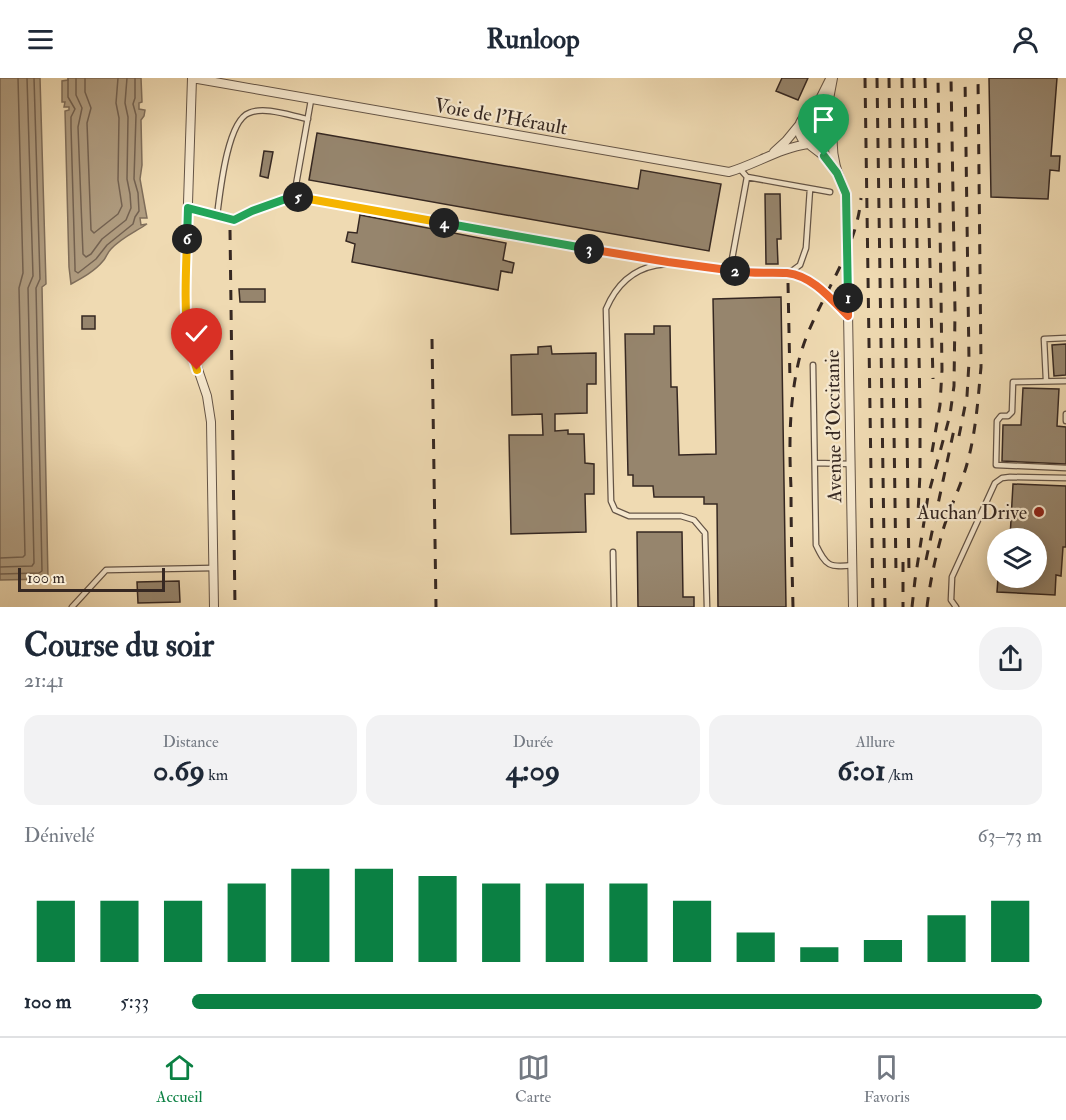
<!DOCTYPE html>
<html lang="fr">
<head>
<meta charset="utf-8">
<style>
	body { margin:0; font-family:"IM FELL Double Pica",serif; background:#f2f2f3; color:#1f2937; height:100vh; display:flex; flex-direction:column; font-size:22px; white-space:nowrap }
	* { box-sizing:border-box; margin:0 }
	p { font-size:20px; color:#747a83 }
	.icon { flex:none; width:33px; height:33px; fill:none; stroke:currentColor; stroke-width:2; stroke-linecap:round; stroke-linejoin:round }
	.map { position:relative; height:529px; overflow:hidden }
	.drawer { display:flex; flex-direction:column; background:#fff; flex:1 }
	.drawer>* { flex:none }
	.buttons { position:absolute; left:987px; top:450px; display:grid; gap:12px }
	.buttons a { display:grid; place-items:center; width:60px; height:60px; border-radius:50%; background:#fff; box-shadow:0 3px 15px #0003; font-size:30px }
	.scale { position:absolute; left:18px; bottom:15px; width:147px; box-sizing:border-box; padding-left:6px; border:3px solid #362822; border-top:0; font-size:16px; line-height:21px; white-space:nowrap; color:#362822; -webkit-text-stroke:4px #f5e7cd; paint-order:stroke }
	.pin { position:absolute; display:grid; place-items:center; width:51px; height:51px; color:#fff; margin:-62px -26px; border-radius:50% 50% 50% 0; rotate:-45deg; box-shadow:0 0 6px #0007 }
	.pin .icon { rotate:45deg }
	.km { position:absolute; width:30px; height:30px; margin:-15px; border-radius:50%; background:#222; color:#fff; font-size:16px; line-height:30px; text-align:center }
	.round { display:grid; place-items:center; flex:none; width:63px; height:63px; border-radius:24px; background:#f2f2f3 }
	.overview { display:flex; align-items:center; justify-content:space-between; height:102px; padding:0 24px }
	h1 { font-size:33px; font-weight:800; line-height:45px }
	.figures { display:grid; grid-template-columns:repeat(3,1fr); gap:9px; height:102px; padding:6px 24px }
	.figures div { display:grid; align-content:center; border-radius:15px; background:#f2f2f3; text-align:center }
	.figures b { font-size:30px; font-weight:800 }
	.figures small { font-size:16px; font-weight:400 }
	.figures p { font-size:16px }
	.chart { height:168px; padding:12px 24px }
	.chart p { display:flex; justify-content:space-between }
	.chart svg { width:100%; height:108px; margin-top:6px; stroke:#0b8043; stroke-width:6 }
	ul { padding:0 24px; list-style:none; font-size:20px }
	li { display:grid; grid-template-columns:96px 72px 1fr; align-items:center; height:45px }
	li i { height:15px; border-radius:8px; background:#0b8043 }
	header { display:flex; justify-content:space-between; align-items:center; height:78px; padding:0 24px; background:#fff; font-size:27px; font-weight:800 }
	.menu { display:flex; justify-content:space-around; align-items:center; height:84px; border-top:2px solid #e0e1e3; background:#fff; font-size:16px; color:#747a83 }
	.menu a { display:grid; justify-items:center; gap:3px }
	.menu .current { color:#0b8043 }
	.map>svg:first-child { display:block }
	.water { fill:#b09d81; stroke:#7f6e5b; stroke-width:1.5 }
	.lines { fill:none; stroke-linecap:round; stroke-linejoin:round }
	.shore { stroke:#736252; stroke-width:1.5 }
	.building { fill:#96856d; stroke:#362822; stroke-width:1.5 }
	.service-casing { stroke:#645446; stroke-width:7 }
	.minor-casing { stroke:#645446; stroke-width:10 }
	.service { stroke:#f5e7cd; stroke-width:4.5 }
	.minor { stroke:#f5e7cd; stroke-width:8 }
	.rail { stroke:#362822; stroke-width:3; stroke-dasharray:10 10; stroke-linecap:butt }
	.split-1-casing { stroke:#fff; stroke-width:12 }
	.split-2-casing { stroke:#fff; stroke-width:12 }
	.split-3-casing { stroke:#fff; stroke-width:12 }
	.split-4-casing { stroke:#fff; stroke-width:12 }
	.split-5-casing { stroke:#fff; stroke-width:12 }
	.split-6-casing { stroke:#fff; stroke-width:12 }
	.split-7-casing { stroke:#fff; stroke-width:12 }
	.split-1 { stroke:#22a559; stroke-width:8 }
	.split-2 { stroke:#f0652b; stroke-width:8 }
	.split-3 { stroke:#f0652b; stroke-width:8 }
	.split-4 { stroke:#22a559; stroke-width:8 }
	.split-5 { stroke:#f5b400; stroke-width:8 }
	.split-6 { stroke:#22a559; stroke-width:8 }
	.split-7 { stroke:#f5b400; stroke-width:8 }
	.poi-dot { fill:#8f2418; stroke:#f5e7cd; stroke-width:2 }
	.labels { text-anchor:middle; stroke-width:4.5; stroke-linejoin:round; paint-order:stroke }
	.street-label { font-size:20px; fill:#362822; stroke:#f5e7cd }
	.poi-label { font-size:20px; fill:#362822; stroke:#f5e7cd; text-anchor:end }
</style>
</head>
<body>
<header><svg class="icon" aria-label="menu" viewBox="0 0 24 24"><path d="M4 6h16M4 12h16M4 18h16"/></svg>Runloop<svg class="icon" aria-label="person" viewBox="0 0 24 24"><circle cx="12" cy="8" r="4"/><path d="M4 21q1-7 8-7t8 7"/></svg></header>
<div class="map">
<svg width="1066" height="529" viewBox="0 0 1066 529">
	<rect width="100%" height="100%" fill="#efdab2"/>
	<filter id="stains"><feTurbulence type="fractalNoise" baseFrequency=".00333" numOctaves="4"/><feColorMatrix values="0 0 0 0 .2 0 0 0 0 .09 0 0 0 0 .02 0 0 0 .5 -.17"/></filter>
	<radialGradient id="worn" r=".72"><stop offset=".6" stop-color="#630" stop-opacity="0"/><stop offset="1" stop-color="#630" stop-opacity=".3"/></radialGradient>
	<path class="water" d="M0,0h40l6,206 -4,3 6,292 -48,1z
		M68,0h73l1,24 -3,1v6l6,1 -1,6 -3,4 1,45 -2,14 7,39h-7l1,7 6,-1c-12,8 -26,14 -36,25 -4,4 -5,9 -8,12 -8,10 -21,17 -32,23l-2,-17 -4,-156 4,-1v-3h-5l1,-5h-3v-21l6,-1z"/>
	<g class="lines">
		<path class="shore" d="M68,0v19l7,12 -4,8v10l4,140v4l3,2 18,-14 11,-14 26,-21 2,-7 4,-6 -1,-18 -4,-14 2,-64 -3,-11 2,-6v-20
			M76,0v17l6,13 -4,19 5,127 3,3 5,-3 11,-15 24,-19 5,-12 -1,-14 -3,-15 1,-62 -3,-14 2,-25
			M85,0v14l6,16 -4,15 4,107 3,3 24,-19 4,-8 -4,-26 1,-62 -3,-15 2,-25
			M0,480l23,-1 2,-2 -6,-267 4,-15 -5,-195
			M0,489l32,-1 2,-3 -6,-275 5,-12 -6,-198
			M0,496l39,-1 3,-2 -6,-283 4,-9 -6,-201"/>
	</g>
	<path class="building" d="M782,0h26l-10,22 -22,-9z
		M989,0h68l-6,78h9l-1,15 -9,-1 -2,29 -57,-2z
		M317,55l321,56 3,-19 80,14 -12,67 -400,-71z
		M264,73l9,1 -5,26 -8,-2z
		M765,116h15l1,45h-4l1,25h-12z
		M360,137l146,28 -3,17 11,3 -2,10 -11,-2 -3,19 -146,-28 3,-18 -9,-3 2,-9 9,1z
		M239,211h26v13h-25z
		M781,219l5,310h-68l-1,-103h-13v-7h-50l-1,-11h-20v-11h-5l-3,-141h29v-8h16l1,61h6l2,68 37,-1 -3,-155z
		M82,238h13v13h-13z
		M1066,266v31l-12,1 -2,-31z
		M551,268l1,8 44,-1v31h-9v29l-32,1v17l13,-1v4h16l1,29 9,1v30h-9l1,38 -75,2 -2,-99h34l-1,-21 -30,1 -1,-60 27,-1v-7z
		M1023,310l36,1 -2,37 9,1v37l-64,-3 1,-36h18z
		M1013,406l53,2v61h-3l-2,29 -5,-1 -1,20 -58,-3 1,-14h38v-40h-26z
		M637,454h45l1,65h11v10h-56z
		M179,503l1,21 -42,1 -1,-21z"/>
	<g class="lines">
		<defs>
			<path id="service" d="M740,91l7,8 83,15
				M294,118l17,-96
				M188,130l46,12 18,-9 42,-15 371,66
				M217,138c3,-23 10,-95 32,-103 16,-7 42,3 59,6
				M730,192l17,-93
				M789,195l11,-8 6,-17 4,-59
				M813,287l3,180c10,21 13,23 37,20
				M1046,302l-2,-41 22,-1
				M1066,303l-53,1 -1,30 -4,4h-7l-4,5 -1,44 70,3
				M1066,336v7
				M816,385l35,1
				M613,474l1,55
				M72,529l34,-37 107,-2
				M707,529l-2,-74 -11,-13 -13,-4h-52l-14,-6 -4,-9 -5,-192c27,-64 85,-44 140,-36 21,3 40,-3 60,6 16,7 29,24 41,36
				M956,529l-5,-7 1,-23 43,-94 7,-5 8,-1 56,1"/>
			<path id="minor" d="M192,0l537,94c27,-8 51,-24 79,-28
				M192,0l-7,219 3,43 19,56 4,26 3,185
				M799 51a17 17 0 1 1 34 0a17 17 0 1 1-34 0Z
				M809,35l12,-16 8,-16
				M831,42l-2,-21 4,-21
				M833,57c-2,22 5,40 13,59l7,413
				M811,68l13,10 11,15
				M774,74l12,-11 14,-17"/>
		</defs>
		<use href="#service" class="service-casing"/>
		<use href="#minor" class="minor-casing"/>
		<use href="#service" class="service"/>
		<use href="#minor" class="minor"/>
		<path class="rail" d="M865,0l8,529
			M877,0l8,529
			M889,0l7,495
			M902,0l7,495
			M914,0l6,332v64l-2,39
			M925,0l8,301
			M230,152l5,377
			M788,205l2,98
			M432,261l4,268
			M959,358l8,-40 2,-34 -4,-284
			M932,374l8,-47 2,-35 -4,-292
			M926,482l29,-135
			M903,484v45
			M793,529c-1,-40 -2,-79 -2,-119 -2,-43 -2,-86 8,-128 14,-56 57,-103 62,-162
			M912,529l3,-27 13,-84 22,-81 4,-29 1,-74 -4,-234
			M927,529c3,-26 9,-52 16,-77 7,-23 18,-44 24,-66 9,-32 11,-65 14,-97l-3,-289"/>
	</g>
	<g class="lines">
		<defs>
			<path id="split-1" d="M824,78l13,17 9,21 2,104"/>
			<path id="split-2" d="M735,193c18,3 35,1 52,2 26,3 44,26 61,43v-18"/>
			<path id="split-3" d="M589,171l79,13 67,9"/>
			<path id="split-4" d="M444,145l145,26"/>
			<path id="split-5" d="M298,119l146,26"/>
			<path id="split-6" d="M187,161l1,-31 46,12 18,-9 42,-15 4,1"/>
			<path id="split-7" d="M187,161c-1,33 -3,66 1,99 2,11 6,21 9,32"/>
		</defs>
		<use href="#split-1" class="split-1-casing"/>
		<use href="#split-2" class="split-2-casing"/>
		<use href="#split-3" class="split-3-casing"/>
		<use href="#split-4" class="split-4-casing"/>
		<use href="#split-5" class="split-5-casing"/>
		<use href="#split-6" class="split-6-casing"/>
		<use href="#split-7" class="split-7-casing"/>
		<use href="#split-1" class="split-1"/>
		<use href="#split-2" class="split-2"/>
		<use href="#split-3" class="split-3"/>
		<use href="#split-4" class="split-4"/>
		<use href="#split-5" class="split-5"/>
		<use href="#split-6" class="split-6"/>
		<use href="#split-7" class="split-7"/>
	</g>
	<circle class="poi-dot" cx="1039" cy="434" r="6"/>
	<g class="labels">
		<g class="street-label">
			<text transform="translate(501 38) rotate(10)" y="7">Voie de l'Hérault</text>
			<text transform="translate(833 348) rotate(-91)" y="7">Avenue d'Occitanie</text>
		</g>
		<g class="poi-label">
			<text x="1027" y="441">Auchan Drive</text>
		</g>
	</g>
	<rect width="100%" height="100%" filter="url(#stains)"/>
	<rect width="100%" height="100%" fill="url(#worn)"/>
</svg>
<div class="buttons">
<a><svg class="icon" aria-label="layers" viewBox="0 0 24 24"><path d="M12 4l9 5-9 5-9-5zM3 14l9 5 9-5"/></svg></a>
</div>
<div class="scale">100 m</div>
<div class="pin" style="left:824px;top:78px;background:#1e9e55"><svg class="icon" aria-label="arrive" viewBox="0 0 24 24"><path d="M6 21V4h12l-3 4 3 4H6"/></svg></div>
<div class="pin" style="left:197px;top:292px;background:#d93025"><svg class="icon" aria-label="check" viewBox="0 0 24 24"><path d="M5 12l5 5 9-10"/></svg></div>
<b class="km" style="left:848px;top:220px">1</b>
<b class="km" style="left:735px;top:193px">2</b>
<b class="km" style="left:589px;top:171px">3</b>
<b class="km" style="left:444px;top:145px">4</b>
<b class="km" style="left:298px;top:119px">5</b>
<b class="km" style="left:187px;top:161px">6</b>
</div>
<section class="drawer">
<div class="overview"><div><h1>Course du soir</h1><p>21:41</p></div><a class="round"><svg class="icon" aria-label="share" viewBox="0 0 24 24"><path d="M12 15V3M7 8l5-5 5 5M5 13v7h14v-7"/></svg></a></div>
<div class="figures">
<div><p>Distance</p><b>0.69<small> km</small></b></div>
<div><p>Durée</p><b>4:09</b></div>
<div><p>Allure</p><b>6:01<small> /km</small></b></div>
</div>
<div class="chart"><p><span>Dénivelé</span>63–73 m</p>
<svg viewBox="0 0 160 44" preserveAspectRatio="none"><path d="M5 44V19M15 44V19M25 44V19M35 44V12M45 44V6M55 44V6M65 44V9M75 44V12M85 44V12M95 44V12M105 44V19M115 44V32M125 44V38M135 44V35M145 44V25M155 44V19"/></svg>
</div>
<ul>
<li><b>100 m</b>5:33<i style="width:100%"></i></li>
</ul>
</section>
<nav class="menu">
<a class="current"><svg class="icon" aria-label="home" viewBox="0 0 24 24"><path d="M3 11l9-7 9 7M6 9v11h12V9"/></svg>Accueil</a>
<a><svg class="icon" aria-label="map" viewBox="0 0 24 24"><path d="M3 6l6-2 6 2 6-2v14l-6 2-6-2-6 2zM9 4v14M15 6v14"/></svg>Carte</a>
<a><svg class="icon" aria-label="saved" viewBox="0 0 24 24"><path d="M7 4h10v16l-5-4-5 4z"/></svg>Favoris</a>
</nav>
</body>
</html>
